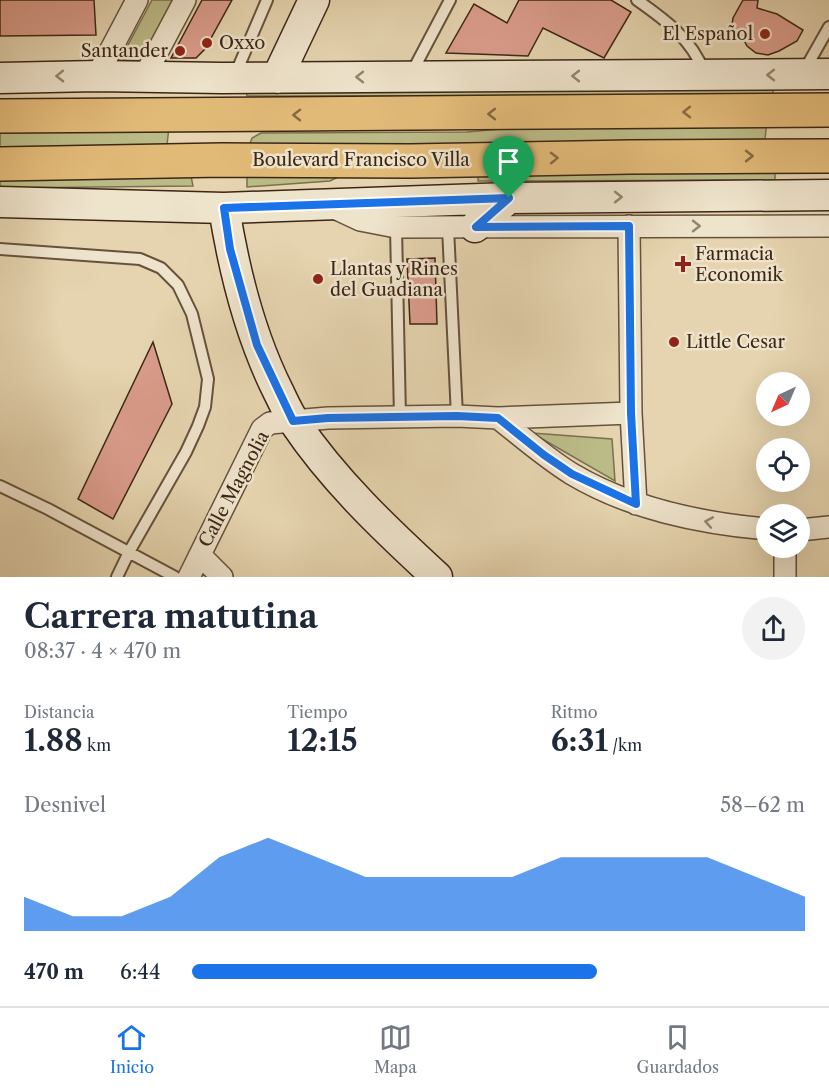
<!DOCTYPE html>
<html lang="es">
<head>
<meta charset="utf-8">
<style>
	body { margin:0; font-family:"Libre Caslon Text",serif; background:#f2f2f3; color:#1f2937; height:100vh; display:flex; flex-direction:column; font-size:22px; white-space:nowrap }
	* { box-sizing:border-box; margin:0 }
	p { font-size:20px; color:#747a83 }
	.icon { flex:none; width:33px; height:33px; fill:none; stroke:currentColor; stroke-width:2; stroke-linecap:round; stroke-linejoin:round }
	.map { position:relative; height:577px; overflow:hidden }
	.panel { display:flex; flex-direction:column; background:#fff; flex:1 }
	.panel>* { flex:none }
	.needle { width:39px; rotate:224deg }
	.fabs { position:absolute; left:756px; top:372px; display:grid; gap:12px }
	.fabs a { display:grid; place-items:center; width:54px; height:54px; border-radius:50%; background:#fff; box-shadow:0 6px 24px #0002; font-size:30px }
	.pin { position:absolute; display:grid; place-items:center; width:51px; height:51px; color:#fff; margin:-62px -26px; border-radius:50% 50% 50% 0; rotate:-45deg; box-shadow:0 0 6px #0007 }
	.pin .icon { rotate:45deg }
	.round { display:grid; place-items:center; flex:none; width:63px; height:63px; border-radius:32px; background:#f2f2f3 }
	.summary { display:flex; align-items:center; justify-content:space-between; height:102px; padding:0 24px }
	h1 { font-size:33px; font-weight:700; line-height:45px }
	.metrics { display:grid; grid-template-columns:repeat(3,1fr); gap:9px; height:102px; padding:6px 24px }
	.metrics div { display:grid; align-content:center }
	.metrics b { font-size:30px; font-weight:700 }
	.metrics small { font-size:16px; font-weight:400 }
	.metrics p { font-size:16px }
	.chart { height:168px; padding:12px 24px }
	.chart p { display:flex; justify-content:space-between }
	.chart svg { width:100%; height:108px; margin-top:6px; fill:#1a73e8; opacity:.7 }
	ul { padding:0 24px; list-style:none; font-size:20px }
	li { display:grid; grid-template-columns:96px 72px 1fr; align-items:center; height:45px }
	li i { height:15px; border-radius:8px; background:#1a73e8 }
	.menu { display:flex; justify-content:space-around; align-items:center; height:84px; border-top:2px solid #e0e1e3; background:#fff; font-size:16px; color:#747a83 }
	.menu a { display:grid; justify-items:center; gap:3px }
	.menu .active { color:#1a73e8 }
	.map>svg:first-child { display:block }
	.green { fill:#bbbb87; stroke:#7c704e; stroke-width:1.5 }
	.building { fill:#da9c8b; stroke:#3c2616; stroke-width:1.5 }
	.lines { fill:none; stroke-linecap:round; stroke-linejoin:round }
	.lane-casing { stroke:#66523c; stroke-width:14 }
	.street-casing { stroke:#66523c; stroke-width:24 }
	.secondary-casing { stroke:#3c2616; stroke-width:33 }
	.primary-casing { stroke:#3c2616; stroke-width:36 }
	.lane { stroke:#eee3cb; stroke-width:10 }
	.street { stroke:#eee3cb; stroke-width:21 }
	.secondary { stroke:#eee3cb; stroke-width:30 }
	.primary { stroke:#e2ba78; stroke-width:33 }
	.oneway { stroke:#958470 }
	.oneway2 { stroke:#876942 }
	.route-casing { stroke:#fff; stroke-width:12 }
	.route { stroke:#1a73e8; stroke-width:8 }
	.poi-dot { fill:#8f2418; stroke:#eee3cb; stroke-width:2 }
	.labels { text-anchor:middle; stroke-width:5; stroke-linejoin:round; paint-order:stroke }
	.poi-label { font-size:18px; fill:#3c2616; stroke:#eee3cb; text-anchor:start }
	.street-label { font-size:18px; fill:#3c2616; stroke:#eee3cb }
</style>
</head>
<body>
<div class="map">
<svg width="829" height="577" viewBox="0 0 829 577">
	<rect width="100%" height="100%" fill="#e5d4af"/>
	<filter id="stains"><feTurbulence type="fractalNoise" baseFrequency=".00333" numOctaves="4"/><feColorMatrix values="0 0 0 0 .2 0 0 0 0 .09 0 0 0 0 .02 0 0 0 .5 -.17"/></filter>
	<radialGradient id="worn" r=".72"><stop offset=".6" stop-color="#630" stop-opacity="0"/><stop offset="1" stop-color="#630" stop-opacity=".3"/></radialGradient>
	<path class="green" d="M152,0h25l-32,61 -25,-1z
		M245,86l528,2v8h-526z
		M767,121l-2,18 -411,15 -105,-8 3,-8 9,-5 206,-1 89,-8z
		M169,127l-3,27 -166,1v-25z
		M247,169h108l-25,12 -83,6z
		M478,170l297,1v9l-297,1z
		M190,171l3,15 -193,2v-14z
		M532,433l80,6 3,42z"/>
	<path class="building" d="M0,0h94l2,35 -96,1z
		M202,0h30l-27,49 -9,9h-25z
		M519,0h92l20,12 -27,46 -61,-30 -15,28 -82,-3 28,-49 33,19z
		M743,0h15l-1,8 20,6 26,16 -6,11 -18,10 -11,4 -12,-2 -9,-7 -7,-13 -9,-2 2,-13z
		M435,258l2,66h-27l-3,-65z
		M153,342l19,62 -59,115 -35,-20z"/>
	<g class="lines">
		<defs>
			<path id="lane" d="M637,0c27,19 55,39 67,72
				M804,71l25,-44
				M411,74l39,-74
				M235,75l32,-75
				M396,227l4,190
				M448,228l9,188
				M0,249l140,10 21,9 17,17 14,29 16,65 -3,28 -7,19 -12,26 -57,100 -12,25
				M0,486l48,23 127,68"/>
			<path id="street" d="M97,76l40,-76
				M144,77l41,-77
				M330,206l30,14 36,7 433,-1
				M629,226l2,187 5,91
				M498,418c24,19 48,40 74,56 59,35 127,49 194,55
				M800,530l29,-3
				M785,548v29
				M200,555l22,22
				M189,577l73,-148 8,-6 58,-5 129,-2 41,2 133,-5"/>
			<path id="secondary" d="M0,78l97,-2 125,2 607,-4
				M277,78l37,-78
				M0,202l224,6 285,-10 320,-3
				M224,208c10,63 25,125 54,183 5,10 10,22 17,32 39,58 91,107 142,154
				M475,227l34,-29"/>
			<path id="primary" d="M0,116l829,-6
				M0,164l222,-4 188,1 220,-4 199,-1"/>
		</defs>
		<use href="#lane" class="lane-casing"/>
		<use href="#street" class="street-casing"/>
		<use href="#secondary" class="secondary-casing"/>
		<use href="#primary" class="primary-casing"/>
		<use href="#lane" class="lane"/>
		<use href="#street" class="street"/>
		<use href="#secondary" class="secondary"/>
		<use href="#primary" class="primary"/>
	</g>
	<defs><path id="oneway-chevron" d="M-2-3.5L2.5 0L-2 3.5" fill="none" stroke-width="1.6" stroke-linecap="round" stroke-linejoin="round" transform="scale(1.5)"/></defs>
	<g class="oneway">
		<use href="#oneway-chevron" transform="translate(771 75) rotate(180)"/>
		<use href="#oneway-chevron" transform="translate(60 76) rotate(179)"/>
		<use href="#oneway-chevron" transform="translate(576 76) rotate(180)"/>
		<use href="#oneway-chevron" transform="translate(360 77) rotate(180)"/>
		<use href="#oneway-chevron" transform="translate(618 197)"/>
		<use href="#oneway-chevron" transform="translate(696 226)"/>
		<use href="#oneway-chevron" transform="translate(709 522) rotate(-170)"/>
	</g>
	<g class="oneway2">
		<use href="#oneway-chevron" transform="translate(687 112) rotate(179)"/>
		<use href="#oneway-chevron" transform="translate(492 114) rotate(180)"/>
		<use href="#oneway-chevron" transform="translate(297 115) rotate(180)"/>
		<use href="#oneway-chevron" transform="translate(749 156)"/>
		<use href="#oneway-chevron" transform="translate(554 158) rotate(-1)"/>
	</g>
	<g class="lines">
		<defs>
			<path id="route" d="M509,198l-33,29 153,-1 2,187 5,91 -64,-30 -28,-19 -46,-37 -41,-2 -129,2 -35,3 -36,-76 -27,-96 -6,-41z"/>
		</defs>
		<use href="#route" class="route-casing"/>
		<use href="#route" class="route"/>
	</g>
	<g class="poi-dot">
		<circle cx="765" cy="34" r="6"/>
		<circle cx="207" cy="43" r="6"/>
		<circle cx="180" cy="51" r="6"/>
		<path d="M680 255h6v6h6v6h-6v6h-6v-6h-6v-6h6z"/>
		<circle cx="318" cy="279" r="6"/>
		<circle cx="674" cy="342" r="6"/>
	</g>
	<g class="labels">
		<g class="poi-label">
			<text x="753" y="40" text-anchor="end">El Español</text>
			<text x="219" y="49">Oxxo</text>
			<text x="168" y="57" text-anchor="end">Santander</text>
			<text x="695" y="260">Farmacia<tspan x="695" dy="21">Economik</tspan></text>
			<text x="330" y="275">Llantas y Rines<tspan x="330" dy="21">del Guadiana</tspan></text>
			<text x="686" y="348">Little Cesar</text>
		</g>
		<g class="street-label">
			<text x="361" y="166">Boulevard Francisco Villa</text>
			<text transform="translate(234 489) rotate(-62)" y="6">Calle Magnolia</text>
		</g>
	</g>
	<rect width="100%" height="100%" filter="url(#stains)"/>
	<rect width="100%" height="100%" fill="url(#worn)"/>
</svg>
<div class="fabs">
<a><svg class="needle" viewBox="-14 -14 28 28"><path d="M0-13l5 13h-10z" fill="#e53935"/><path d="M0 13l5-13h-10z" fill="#747a83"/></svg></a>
<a><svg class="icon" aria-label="locate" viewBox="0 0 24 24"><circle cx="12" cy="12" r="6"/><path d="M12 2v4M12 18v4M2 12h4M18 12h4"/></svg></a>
<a><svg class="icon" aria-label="layers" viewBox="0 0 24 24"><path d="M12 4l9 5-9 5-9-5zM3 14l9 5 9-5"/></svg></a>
</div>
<div class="pin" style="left:509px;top:198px;background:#1e9e55"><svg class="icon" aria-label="arrive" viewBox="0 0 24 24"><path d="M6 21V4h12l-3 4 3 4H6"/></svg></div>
</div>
<section class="panel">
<div class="summary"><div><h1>Carrera matutina</h1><p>08:37 · 4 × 470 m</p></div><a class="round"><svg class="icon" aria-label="share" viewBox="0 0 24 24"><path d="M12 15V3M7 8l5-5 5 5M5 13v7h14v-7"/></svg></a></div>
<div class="metrics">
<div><p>Distancia</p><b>1.88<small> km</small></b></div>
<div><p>Tiempo</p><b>12:15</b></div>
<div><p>Ritmo</p><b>6:31<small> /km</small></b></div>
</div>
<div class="chart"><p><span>Desnivel</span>58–62 m</p>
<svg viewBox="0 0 160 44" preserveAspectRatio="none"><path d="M0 44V30L10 38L20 38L30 30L40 14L50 6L60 14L70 22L80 22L90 22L100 22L110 14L120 14L130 14L140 14L150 22L160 30V44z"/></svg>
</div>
<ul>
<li><b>470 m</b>6:44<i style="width:66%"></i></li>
</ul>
</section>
<nav class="menu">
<a class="active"><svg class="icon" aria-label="home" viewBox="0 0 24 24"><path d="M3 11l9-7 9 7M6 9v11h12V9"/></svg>Inicio</a>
<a><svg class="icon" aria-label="map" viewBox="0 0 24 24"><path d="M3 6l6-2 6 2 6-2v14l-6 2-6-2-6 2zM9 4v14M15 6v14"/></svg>Mapa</a>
<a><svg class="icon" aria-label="saved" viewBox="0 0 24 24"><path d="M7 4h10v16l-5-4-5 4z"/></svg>Guardados</a>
</nav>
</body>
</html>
